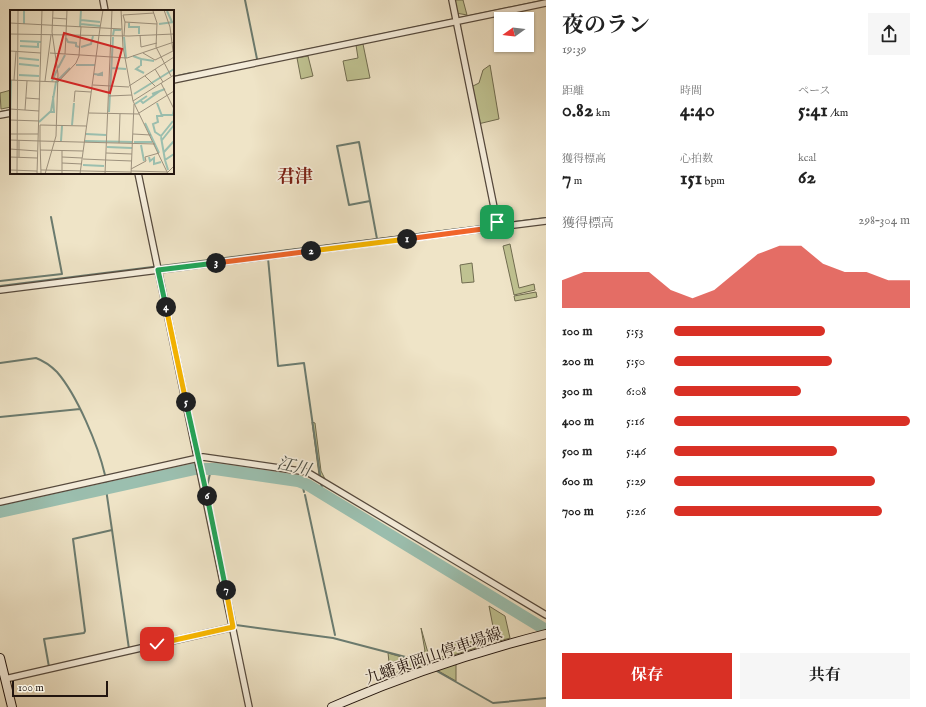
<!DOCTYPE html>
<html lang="ja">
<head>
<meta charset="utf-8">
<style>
	body { margin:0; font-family:"IM FELL English","Noto Serif JP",serif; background:#f6f6f6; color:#222; height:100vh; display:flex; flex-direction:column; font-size:15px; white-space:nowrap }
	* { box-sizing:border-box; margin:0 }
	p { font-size:13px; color:#767676 }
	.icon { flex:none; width:22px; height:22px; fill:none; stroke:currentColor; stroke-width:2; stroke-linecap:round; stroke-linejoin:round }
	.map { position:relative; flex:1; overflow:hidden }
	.sheet { display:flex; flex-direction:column; background:#fff; width:380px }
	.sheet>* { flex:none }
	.needle { width:26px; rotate:255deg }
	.fabs { position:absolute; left:494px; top:12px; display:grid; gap:8px }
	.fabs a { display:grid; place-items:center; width:40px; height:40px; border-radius:0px; background:#fff; box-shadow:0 1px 3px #0004; font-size:20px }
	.scale { position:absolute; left:12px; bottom:10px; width:96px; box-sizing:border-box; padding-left:4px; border:2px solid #22150f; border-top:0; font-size:11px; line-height:14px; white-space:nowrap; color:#22150f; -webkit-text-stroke:3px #f5eddb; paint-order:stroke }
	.pin { position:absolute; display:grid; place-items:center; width:34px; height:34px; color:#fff; margin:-17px; border-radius:8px; box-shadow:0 2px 6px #0006 }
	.km { position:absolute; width:20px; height:20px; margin:-10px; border-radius:50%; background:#222; color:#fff; font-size:11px; line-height:20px; text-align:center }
	.round { display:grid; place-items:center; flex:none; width:42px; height:42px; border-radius:0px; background:#f6f6f6 }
	.overview { display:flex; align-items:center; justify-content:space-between; height:68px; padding:0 16px }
	h1 { font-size:22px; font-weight:700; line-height:30px }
	.metrics { display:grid; grid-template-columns:repeat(3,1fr); gap:6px; height:68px; padding:4px 16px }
	.metrics div { display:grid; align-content:center }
	.metrics b { font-size:20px; font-weight:700 }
	.metrics small { font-size:11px; font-weight:400 }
	.metrics p { font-size:11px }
	.chart { height:112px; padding:8px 16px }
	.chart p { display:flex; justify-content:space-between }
	.chart svg { width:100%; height:72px; margin-top:4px; fill:#d93025; opacity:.7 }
	.cta { display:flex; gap:8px; margin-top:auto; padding:8px 16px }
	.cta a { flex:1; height:46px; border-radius:0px; background:#d93025; color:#fff; font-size:16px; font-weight:700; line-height:46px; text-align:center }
	.cta a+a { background:#f6f6f6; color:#222 }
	ul { padding:0 16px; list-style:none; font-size:13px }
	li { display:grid; grid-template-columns:64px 48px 1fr; align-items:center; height:30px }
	li i { height:10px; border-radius:5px; background:#d93025 }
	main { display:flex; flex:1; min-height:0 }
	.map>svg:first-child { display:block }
	.green { fill:#bfc291; stroke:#706c50 }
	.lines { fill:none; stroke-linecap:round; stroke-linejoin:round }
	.stream { stroke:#6b7b6f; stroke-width:2 }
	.river { stroke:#9bbfaf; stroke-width:12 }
	.minor-casing { stroke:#55493d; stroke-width:8 }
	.secondary-casing { stroke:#22150f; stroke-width:10 }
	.minor { stroke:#f5eddb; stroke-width:5.5 }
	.secondary { stroke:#f5eddb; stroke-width:8 }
	.split-1-casing { stroke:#fff; stroke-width:8 }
	.split-2-casing { stroke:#fff; stroke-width:8 }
	.split-3-casing { stroke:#fff; stroke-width:8 }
	.split-4-casing { stroke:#fff; stroke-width:8 }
	.split-5-casing { stroke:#fff; stroke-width:8 }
	.split-6-casing { stroke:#fff; stroke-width:8 }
	.split-7-casing { stroke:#fff; stroke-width:8 }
	.split-8-casing { stroke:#fff; stroke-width:8 }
	.split-1 { stroke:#f0652b; stroke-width:5 }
	.split-2 { stroke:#f5b400; stroke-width:5 }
	.split-3 { stroke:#f0652b; stroke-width:5 }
	.split-4 { stroke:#22a559; stroke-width:5 }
	.split-5 { stroke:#f5b400; stroke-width:5 }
	.split-6 { stroke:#22a559; stroke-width:5 }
	.split-7 { stroke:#22a559; stroke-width:5 }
	.split-8 { stroke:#f5b400; stroke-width:5 }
	.labels { text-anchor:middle; stroke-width:3.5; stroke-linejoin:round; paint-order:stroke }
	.street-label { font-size:16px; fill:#22150f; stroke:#f5eddb }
	.water-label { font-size:17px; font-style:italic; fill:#4c5047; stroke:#f5eddb }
	.quarter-label { font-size:18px; font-weight:bold; fill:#7a1f14; stroke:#f5eddb }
	.inset-river { fill:none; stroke:#9bbfaf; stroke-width:2 }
	.inset-road { fill:none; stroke:#9d917d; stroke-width:1 }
	.view { fill:#d62828; fill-opacity:0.15; stroke:#d62828; stroke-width:2 }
	.inset-edge { fill:none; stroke:#22150f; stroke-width:2 }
</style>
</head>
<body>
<main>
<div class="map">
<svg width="546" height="707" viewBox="0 0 546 707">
	<rect width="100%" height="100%" fill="#efe4c7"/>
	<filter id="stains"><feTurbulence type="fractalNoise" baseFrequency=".005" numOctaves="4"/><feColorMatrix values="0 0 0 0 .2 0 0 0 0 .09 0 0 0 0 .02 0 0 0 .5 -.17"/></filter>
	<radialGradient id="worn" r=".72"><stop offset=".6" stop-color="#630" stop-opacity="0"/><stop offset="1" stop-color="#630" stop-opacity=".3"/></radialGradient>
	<path class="green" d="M453,0h10l4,15 -11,-2z
		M363,44l7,34 -23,3 -4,-20 15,-3 -2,-13z
		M308,56l5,20 -12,3 -4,-21z
		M490,65l9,54 -21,5 -7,-37 8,-4 4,-13z
		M11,90v17l-10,2 -1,-16z
		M510,244l9,44 15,-4 1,6 -21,5 -11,-49z
		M472,263l2,19 -12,1 -2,-18z
		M536,292l1,5 -22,4 -1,-5z
		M312,422l3,1 6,48 4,8 -6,-4z
		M489,606l16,10 5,22 -14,4z
		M421,628l9,32 22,-6 -1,-10 26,-3 2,6 -48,15 -17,-6 11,-5z
		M388,653l30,9 6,3 -32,12 -1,-2 9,-4 -2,-10 -9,1z
		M456,661v20l-21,-12z"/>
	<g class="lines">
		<path class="stream" d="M245,0l12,59
			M219,68l327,-68
			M173,77l18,-4
			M0,112l11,-2
			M370,201l-21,4 -12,-59 22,-4 18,97
			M268,258l10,108 26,-3 16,112
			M0,281l62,-7 -11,-57
			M0,286l546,-68
			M0,363l36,-5c8,3 15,8 21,14 20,23 41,73 48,103
			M0,417l80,-8
			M211,469l-4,18 29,138 97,13 84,22 8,4
			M106,482l2,6
			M302,483l2,9
			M321,483l2,11
			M305,495l30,140
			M112,530l17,119
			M49,667l-5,-28 40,-6 1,-2 -12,-92 39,-9 -6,-41
			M435,670l58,33 53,-5"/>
		<path class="river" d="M0,512l195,-43h20l83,12 10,4 238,145"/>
		<defs>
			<path id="minor" d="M103,0l2,11
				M452,0l46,227
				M173,80l373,-77
				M0,115l11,-2
				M138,173l111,534
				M0,290l546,-69
				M0,502l203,-45 104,15 239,143
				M5,679l228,-52"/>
			<path id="secondary" d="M0,658l12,49
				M332,707c70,-31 139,-54 214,-73"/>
		</defs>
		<use href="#minor" class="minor-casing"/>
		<use href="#secondary" class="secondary-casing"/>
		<use href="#minor" class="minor"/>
		<use href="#secondary" class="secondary"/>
	</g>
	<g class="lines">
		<defs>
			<path id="split-1" d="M407,239l91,-12 -1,-5"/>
			<path id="split-2" d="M311,251l96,-12"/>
			<path id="split-3" d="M216,263l95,-12"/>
			<path id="split-4" d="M166,307l-8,-37 58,-7"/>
			<path id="split-5" d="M166,307l20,95"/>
			<path id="split-6" d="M186,402l21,94"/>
			<path id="split-7" d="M207,496l19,94"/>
			<path id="split-8" d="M157,644l76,-17 -7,-37"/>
		</defs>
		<use href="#split-1" class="split-1-casing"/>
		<use href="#split-2" class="split-2-casing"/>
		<use href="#split-3" class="split-3-casing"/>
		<use href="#split-4" class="split-4-casing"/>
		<use href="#split-5" class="split-5-casing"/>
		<use href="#split-6" class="split-6-casing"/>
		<use href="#split-7" class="split-7-casing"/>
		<use href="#split-8" class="split-8-casing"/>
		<use href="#split-1" class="split-1"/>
		<use href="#split-2" class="split-2"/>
		<use href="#split-3" class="split-3"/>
		<use href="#split-4" class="split-4"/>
		<use href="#split-5" class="split-5"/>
		<use href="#split-6" class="split-6"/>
		<use href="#split-7" class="split-7"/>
		<use href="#split-8" class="split-8"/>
	</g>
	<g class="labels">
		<g class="street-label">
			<text transform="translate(433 655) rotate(-19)" y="6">九蟠東岡山停車場線</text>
		</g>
		<g class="water-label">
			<text transform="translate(294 466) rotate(14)" y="6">江川</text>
		</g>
		<g class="quarter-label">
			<text x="295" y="182">君津</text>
		</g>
	</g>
	<g transform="translate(10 10)">
		<rect width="164" height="164" fill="#efe4c7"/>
		<path class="inset-river" d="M157,1l5,11M71,10l19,2M119,13v4h10v7M14,14v-14M71,14l19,2M149,14l15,-2M70,17l1,-17M103,25l1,-5h7M114,27l2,21M56,28l2,4 8,1v3l3,1M10,31l21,1M10,36l18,1v-5M71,37l10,-3 2,-8M123,46l8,3v7M9,48l20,2M131,49l13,2M9,54l20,2M66,55h19M130,56l-4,3 8,4M48,58l7,-13M102,58l14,1M84,64l8,1v-2l-5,2M9,65l20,1M42,71l5,-11M124,84l40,-25M142,84l13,-5M131,91l2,2 17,-12M125,94l12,-8M40,102h4l-1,-16M99,102l4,-75M152,105h11l1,-6M146,106h6l-5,-13M147,107l1,5 -5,2 2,8 6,4 12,-15M0,108l1,-38M29,112l12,-11 5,-29 14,-14M135,113l14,30M62,115l2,-22M76,124l20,1M151,127l4,23M152,130l12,-15M51,131l1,-15M75,131l47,1M124,132h18M131,135l3,16M97,137l25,1M154,142l10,-11M139,147l1,4 4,-3v6l7,-2M73,155l21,1M158,160l-3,-10 9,-6"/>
		<path class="inset-road" d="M111,0l2,37 10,54 35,73M138,0h18M154,0l6,17 3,24M143,1l4,12 -1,24 15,29M113,5l2,7 32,2M113,5l31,-2M43,8l14,1M0,13l112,6M90,18l3,-18M0,24l119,2 45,-2M56,24l1,-24M130,25l1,12 16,-4M114,26l1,-14M0,41l31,2M40,43l77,5 47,-16M133,43l12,7 18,-9M55,44l1,-19M145,59l8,13M135,66l10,10M0,70l48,2 18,-19 3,-7 2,-29M4,70l2,-28M35,71l6,-46M151,73l13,26M83,75l36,2M119,76l45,-29M99,86l23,-1M16,88l14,1M123,91l41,-26M64,92l1,-11 16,1M0,99l29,2M15,100l2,-29M79,103l50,1M129,103l35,-22M0,110l29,1M30,115v16l115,3M30,115l46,1M0,124h28M123,124l18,1M0,130l30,1 1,33M28,131l4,-131M109,133l1,-29M0,139l27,2M30,140l43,1M96,143l26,1M0,147l27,1M9,147v-17M52,147l20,1M73,149l23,1M96,150l26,1M52,153l20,1M121,159l15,-8 -1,-4 14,-4M0,160l27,1M31,160l90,2M121,161l37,1 6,-6M7,164l1,-164M27,164l1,-33M35,164l11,-38 2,-62 -6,-42 1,-22M52,164v-23M70,164l20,-146M95,164l7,-164M121,164l3,-70"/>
		<path class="view" d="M54,23l58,16 -12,44 -58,-15z"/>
		<rect width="164" height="164" class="inset-edge"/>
	</g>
	<rect width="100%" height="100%" filter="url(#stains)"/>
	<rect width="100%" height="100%" fill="url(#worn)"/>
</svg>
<div class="fabs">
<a><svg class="needle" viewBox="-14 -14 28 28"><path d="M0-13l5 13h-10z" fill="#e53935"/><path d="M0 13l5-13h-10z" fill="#767676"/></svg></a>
</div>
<div class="scale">100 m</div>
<div class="pin" style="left:497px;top:222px;background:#1e9e55"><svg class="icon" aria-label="arrive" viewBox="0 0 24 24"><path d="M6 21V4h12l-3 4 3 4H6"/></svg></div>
<div class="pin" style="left:157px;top:644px;background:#d93025"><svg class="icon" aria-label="check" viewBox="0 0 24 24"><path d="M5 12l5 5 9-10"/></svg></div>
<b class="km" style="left:407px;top:239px">1</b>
<b class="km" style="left:311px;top:251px">2</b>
<b class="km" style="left:216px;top:263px">3</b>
<b class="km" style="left:166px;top:307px">4</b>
<b class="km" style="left:186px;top:402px">5</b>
<b class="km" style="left:207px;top:496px">6</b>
<b class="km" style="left:226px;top:590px">7</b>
</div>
<section class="sheet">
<div class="overview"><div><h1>夜のラン</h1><p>19:39</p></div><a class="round"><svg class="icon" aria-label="share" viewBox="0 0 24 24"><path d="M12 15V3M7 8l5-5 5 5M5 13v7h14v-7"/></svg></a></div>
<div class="metrics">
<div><p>距離</p><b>0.82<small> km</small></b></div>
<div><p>時間</p><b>4:40</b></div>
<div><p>ペース</p><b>5:41<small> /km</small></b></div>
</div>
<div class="metrics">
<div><p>獲得標高</p><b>7<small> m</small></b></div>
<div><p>心拍数</p><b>151<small> bpm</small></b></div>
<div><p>kcal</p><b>62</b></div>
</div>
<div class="chart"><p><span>獲得標高</span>298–304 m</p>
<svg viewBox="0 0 160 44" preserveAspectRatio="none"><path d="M0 44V27L10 22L20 22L30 22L40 22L50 33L60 38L70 33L80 22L90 11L100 6L110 6L120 17L130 22L140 22L150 27L160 27V44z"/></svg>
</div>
<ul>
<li><b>100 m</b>5:53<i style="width:64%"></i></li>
<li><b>200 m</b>5:50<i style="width:67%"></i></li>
<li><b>300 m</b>6:08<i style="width:54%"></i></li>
<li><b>400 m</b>5:16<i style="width:100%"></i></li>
<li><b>500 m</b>5:46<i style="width:69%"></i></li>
<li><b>600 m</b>5:29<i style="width:85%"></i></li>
<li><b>700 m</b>5:26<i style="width:88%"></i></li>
</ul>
<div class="cta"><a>保存</a><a>共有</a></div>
</section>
</main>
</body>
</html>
